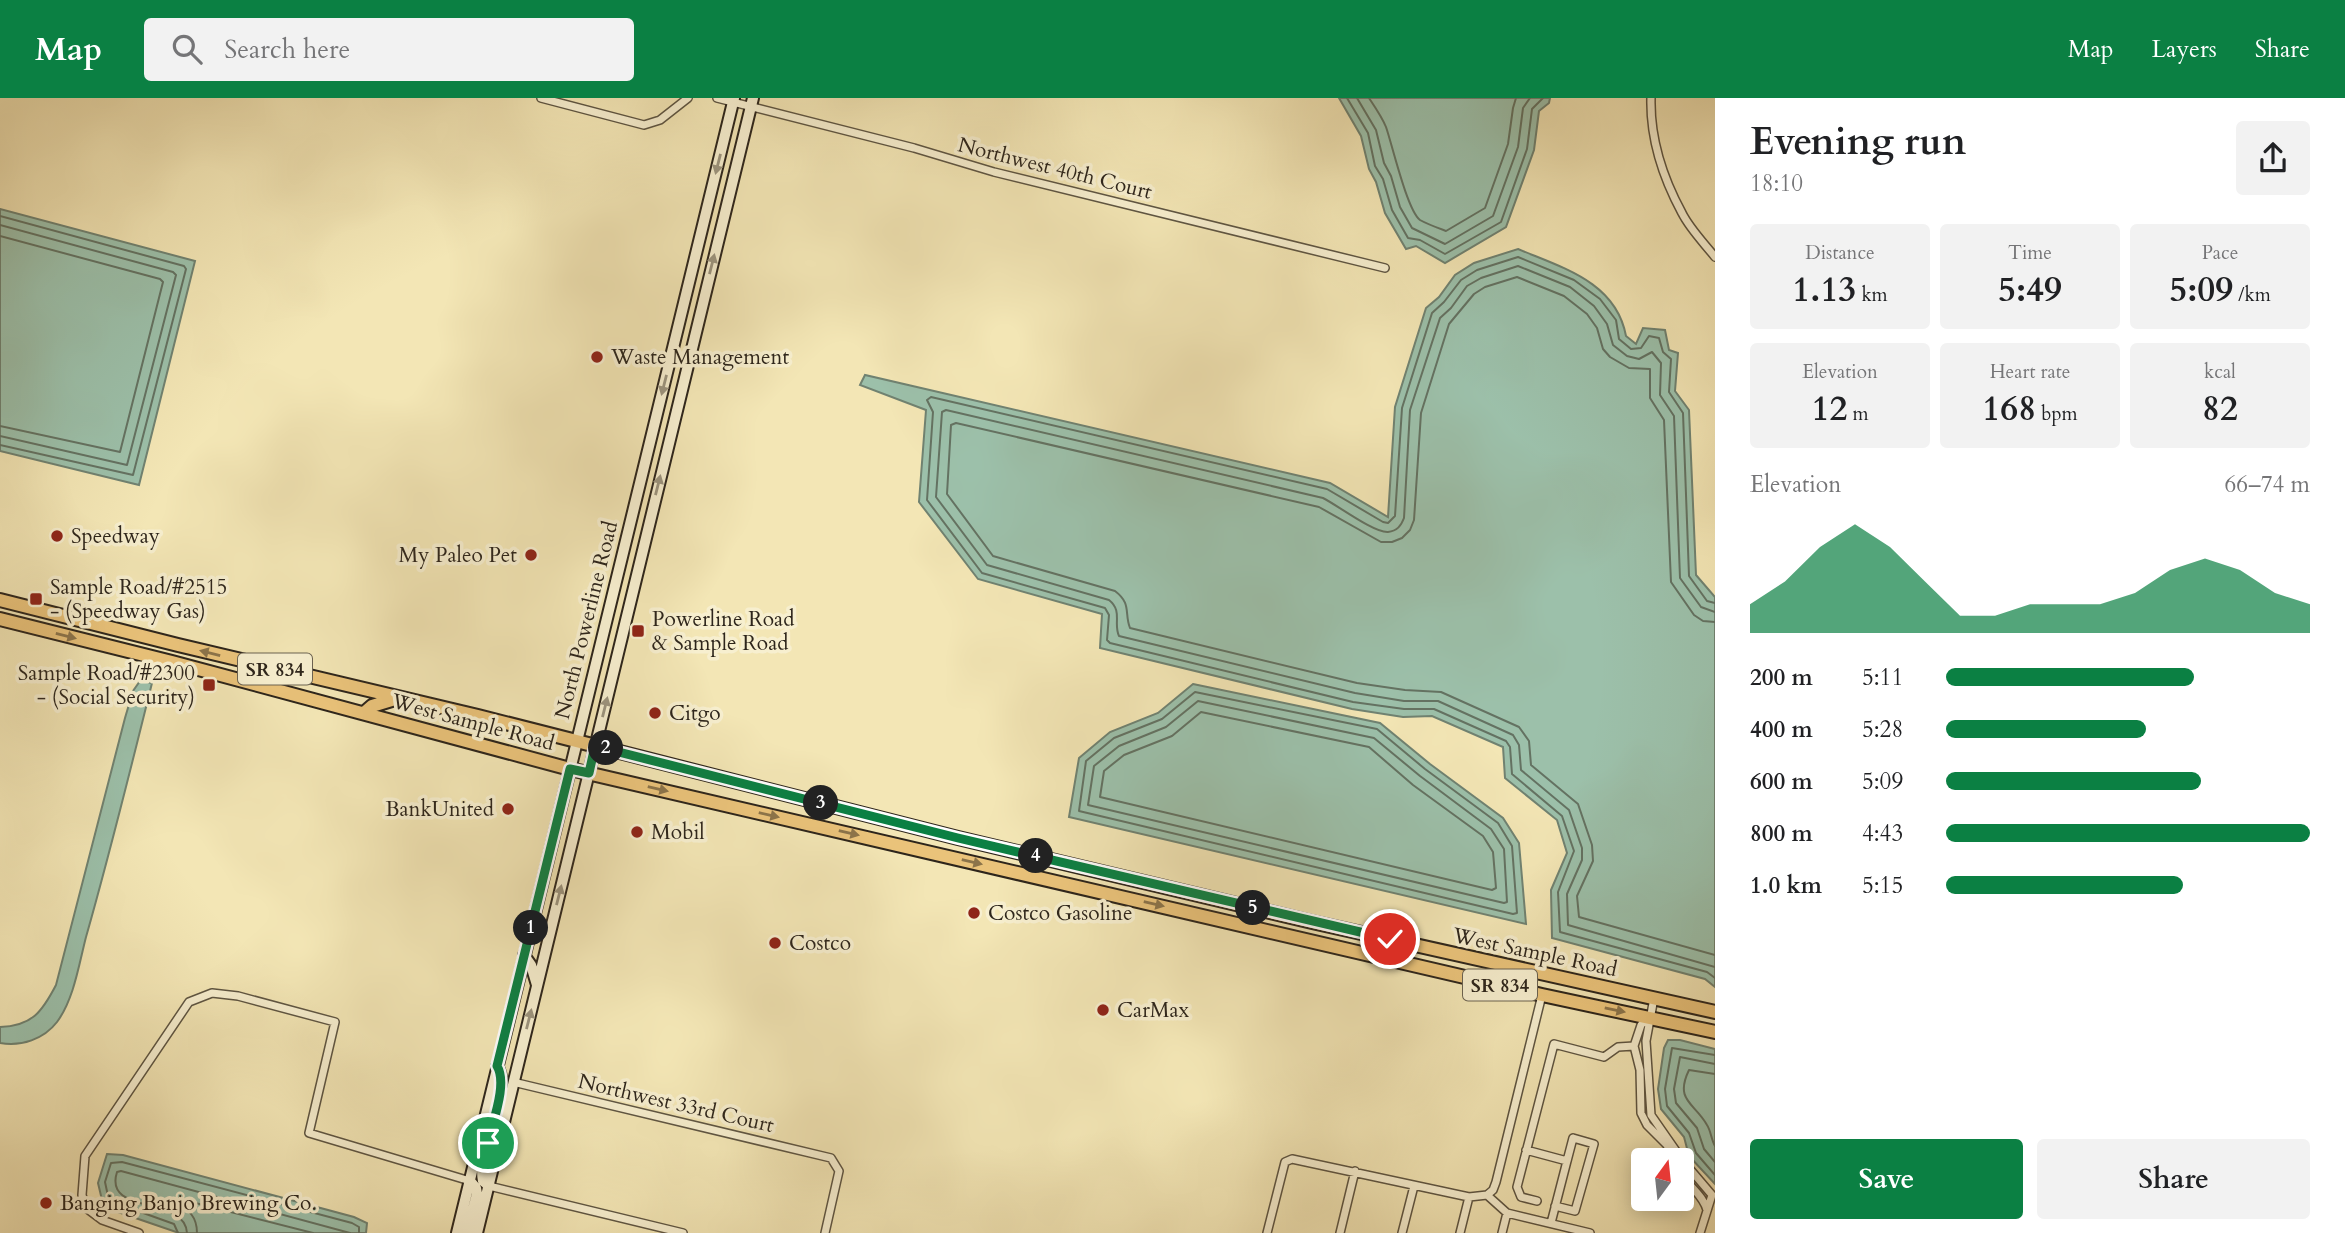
<!DOCTYPE html>
<html lang="en">
<head>
<meta charset="utf-8">
<style>
	body { margin:0; font-family:Cardo,serif; background:#f2f2f2; color:#202124; height:100vh; display:flex; flex-direction:column; font-size:26px; white-space:nowrap }
	* { box-sizing:border-box; margin:0 }
	p { font-size:23px; color:#757577 }
	.icon { flex:none; width:38px; height:38px; fill:none; stroke:currentColor; stroke-width:2; stroke-linecap:round; stroke-linejoin:round }
	.map { position:relative; flex:1; overflow:hidden }
	.panel { display:flex; flex-direction:column; background:#fff; width:630px }
	.panel>* { flex:none }
	.needle { width:46px; rotate:15deg }
	.controls { position:absolute; left:1631px; top:1050px; display:grid; gap:14px }
	.controls a { display:grid; place-items:center; width:63px; height:63px; border-radius:7px; background:#fff; box-shadow:0 4px 18px #0003; font-size:35px }
	.pin { position:absolute; display:grid; place-items:center; width:60px; height:60px; color:#fff; margin:-30px; border:4px solid #fff; border-radius:50%; box-shadow:0 2px 7px #0007 }
	.km { position:absolute; width:35px; height:35px; margin:-18px; border-radius:50%; background:#222; color:#fff; font-size:19px; line-height:35px; text-align:center }
	.round { display:grid; place-items:center; flex:none; width:74px; height:74px; border-radius:7px; background:#f2f2f2 }
	.headline { display:flex; align-items:center; justify-content:space-between; height:119px; padding:0 35px }
	h1 { font-size:38px; font-weight:600; line-height:52px }
	.stats { display:grid; grid-template-columns:repeat(3,1fr); gap:10px; height:119px; padding:7px 35px }
	.stats div { display:grid; align-content:center; border-radius:7px; background:#f2f2f2; text-align:center }
	.stats b { font-size:35px; font-weight:600 }
	.stats small { font-size:19px; font-weight:400 }
	.stats p { font-size:19px }
	.chart { height:196px; padding:14px 35px }
	.chart p { display:flex; justify-content:space-between }
	.chart svg { width:100%; height:126px; margin-top:7px; fill:#0b8043; opacity:.7 }
	.primary-button { display:flex; gap:14px; margin-top:auto; padding:14px 35px }
	.primary-button a { flex:1; height:80px; border-radius:7px; background:#0b8043; color:#fff; font-size:28px; font-weight:600; line-height:80px; text-align:center }
	.primary-button a+a { background:#f2f2f2; color:#202124 }
	ul { padding:0 35px; list-style:none; font-size:23px }
	li { display:grid; grid-template-columns:112px 84px 1fr; align-items:center; height:52px }
	li i { height:18px; border-radius:9px; background:#0b8043 }
	header { display:flex; align-items:center; gap:42px; box-sizing:border-box; height:98px; padding:0 35px; background:#0b8043; color:#fff }
	header strong { font-size:33px }
	nav { display:flex; gap:38px; margin-inline-start:auto; font-size:24px }
	.search { width:490px; height:63px; background:#f2f2f2; display:flex; align-items:center; gap:18px; box-sizing:border-box; padding:0 24px; border-radius:7px; color:#757577; font-size:26px }
	main { display:flex; flex:1; min-height:0 }
	.map>svg:first-child { display:block }
	.water { fill:#9cc0aa; stroke:#708271; stroke-width:2 }
	.lines { fill:none; stroke-linecap:round; stroke-linejoin:round }
	.shore { stroke:#647262; stroke-width:2 }
	.minor-casing { stroke:#5e5542; stroke-width:10 }
	.secondary-casing { stroke:#2d251b; stroke-width:14 }
	.primary-casing { stroke:#2d251b; stroke-width:16 }
	.minor { stroke:#f7efcf; stroke-width:7 }
	.secondary { stroke:#f7efcf; stroke-width:10 }
	.primary { stroke:#eac37a; stroke-width:12 }
	.oneway { fill:#9c947e }
	.oneway2 { fill:#8c744a }
	.route-casing { stroke:#fff; stroke-width:14 }
	.route { stroke:#0b8043; stroke-width:9 }
	.poi-dot { fill:#8f2418; stroke:#f7efcf; stroke-width:2.5 }
	.labels { text-anchor:middle; stroke-width:7; stroke-linejoin:round; paint-order:stroke }
	.shield { fill:#f7efcf; stroke:#6a6251; stroke-width:2 }
	.shield-label { font-size:19px; font-weight:bold; fill:#2d251b }
	.street-label { font-size:21px; fill:#2d251b; stroke:#f7efcf }
	.poi-label { font-size:21px; fill:#2d251b; stroke:#f7efcf; text-anchor:start }
</style>
</head>
<body>
<header>
<strong>Map</strong>
<div class="search"><svg class="icon" aria-label="search" viewBox="0 0 24 24"><circle cx="10" cy="10" r="6"/><path d="M15 15l6 6"/></svg>Search here</div>
<nav><a>Map</a><a>Layers</a><a>Share</a></nav>
</header>
<main>
<div class="map">
<svg width="1715" height="1135" viewBox="0 0 1715 1135">
	<rect width="100%" height="100%" fill="#f3e6b5"/>
	<filter id="stains"><feTurbulence type="fractalNoise" baseFrequency=".00286" numOctaves="4"/><feColorMatrix values="0 0 0 0 .2 0 0 0 0 .09 0 0 0 0 .02 0 0 0 .5 -.17"/></filter>
	<radialGradient id="worn" r=".72"><stop offset=".6" stop-color="#630" stop-opacity="0"/><stop offset="1" stop-color="#630" stop-opacity=".3"/></radialGradient>
	<path class="water" d="M1339,0h211l-1,5 -10,8 -5,39 -28,77 -61,36 -29,-17 -10,3 -21,-36 -9,-31 -7,-13 -8,-33z
		M0,111l195,52 -56,224 -139,-34z
		M1518,151c45,19 98,33 108,87l10,8 7,-16 22,2 4,20 9,3 -3,38 14,19 7,165 19,22v390l-10,-8 -153,-41 -1,-48 16,-37 -10,-33 -52,-42 -2,-31 -71,-31 -29,1 -51,-8 -252,-61 2,-34 -124,-35 -59,-77 7,-92 -66,-25 5,-10 465,108 58,34 7,-110 31,-99 13,-11 16,-22 19,-12z
		M140,583l12,2c-21,85 -42,170 -66,254 -7,27 -12,62 -29,85 -13,17 -36,25 -57,21v-16c32,-1 42,-15 56,-42l69,-267 8,-27z
		M1193,586l187,39 50,41 73,54 16,25 7,81 -457,-107 10,-59 31,-26 48,-19z
		M1668,942h12l35,9v135l-26,-28 -5,-19 -23,-28 -3,-20 6,-41z
		M107,1056l16,1 231,62 13,6 -1,10h-187l-61,-21 -16,-12 -4,-17z"/>
	<g class="lines">
		<path class="shore" d="M1347,0l21,35 7,33 8,13 9,31 16,28 12,2 25,14 56,-32 26,-73 5,-40 11,-11
			M1357,0l19,32 8,33 7,13 9,31 12,21 33,16 48,-28 25,-69 5,-39 7,-10
			M1369,0c6,9 13,19 17,29 6,17 21,83 34,93 7,4 18,8 26,11l39,-23 23,-64 5,-36 3,-10
			M0,118l184,50 2,3 -53,206 -133,-30
			M0,127l173,47 3,3 -49,190 -127,-29
			M0,138l160,43 3,3 -43,170 -120,-26
			M1715,505l-8,-2 -18,-25 -6,-163 -14,-21 2,-33 -8,-7 -4,-14 -10,-2 -8,12 -10,1 -12,-10 -3,-19 -16,-21 -26,-19 -56,-23 -41,13 -16,10 -17,22 -12,11 -30,95 -7,108 -7,7 -5,-1 -56,-33 -396,-92 -4,3 6,12 -6,88 55,73 123,35 4,7 -2,25 3,3 243,59 51,7h30l72,32 4,6 2,27 50,42 12,35 -16,41 2,40 147,40 8,6
			M1715,514l-14,-5 -21,-29 -6,-162 -14,-21 1,-32 -9,-11 -13,7 -12,-3 -14,-11 -6,-21 -13,-18 -24,-19 -52,-21 -37,12 -14,8 -16,22 -11,10 -30,92 -6,108c-3,8 -7,13 -16,14 -14,1 -51,-27 -65,-34l-377,-88 -4,2 -6,85 51,68 122,35c14,11 4,24 10,36l236,57 49,8h34l75,34 6,10 2,25 48,40 13,38v12l-15,34 1,31 147,42
			M1715,524l-12,-1 -9,-6 -23,-33 -7,-162 -14,-22v-29l-21,-1 -19,-11 -7,-8 -6,-21 -10,-14 -23,-18 -47,-19 -32,10 -11,7 -25,30 -28,89 -7,107 -4,10 -8,8 -10,4h-11l-62,-35 -363,-84 -5,2 -4,69 46,62 122,35c17,13 9,22 15,37l227,55 48,7 36,2 78,35 10,14 2,24 47,39 14,41 1,16 -16,35 2,21 136,38
			M1195,594l182,37 48,40 73,54 14,23 5,67 -4,1 -434,-103 7,-50 28,-23 48,-19z
			M1198,603l176,37 46,38 71,53 13,20 3,53 -3,1 -416,-98 6,-39 25,-20 47,-19z
			M1201,614l168,35 44,38 70,51 10,16 3,36 -4,2 -392,-93 4,-26 20,-16 48,-19z
			M1715,957l-43,-7 -7,41 2,17 22,27 7,20 19,22
			M1715,966l-35,-7 -6,32 2,14 21,25 7,21 11,13
			M1715,976l-26,-4c-15,31 6,33 18,55 4,6 4,14 8,21
			M178,1135l-4,-9 -53,-19 -13,-9 -3,-14 6,-19 11,-1 230,61 7,4v6
			M187,1135c-2,-38 -84,-17 -70,-61l4,-1 229,62
			M197,1135c0,-16 -8,-24 -22,-30l1,-5 137,35"/>
		<defs>
			<path id="minor" d="M541,0l103,27 16,-5 28,-22
				M717,0l197,50 80,24 391,96
				M1651,0c-1,40 12,80 31,115 8,16 22,30 33,44
				M1654,900l-8,43 5,74 32,46 29,34 -12,38
				M1648,919l-7,8 -7,21 6,24 1,43 6,12 20,20 6,15
				M513,984l318,76 8,13 -14,62
				M1526,1052l41,11 6,-23 21,6 -19,67 -20,-5
				M1682,1076c8,14 21,21 25,36
				M489,1088l194,47
				M1487,1097l6,-5 3,-8 46,-187
				M1537,1103l-16,-4 -4,-10 37,-143 50,13 14,-10 16,-1
				M1551,1125l16,-62
				M139,1135l-37,-13 -16,-12 -4,-13 3,-39 104,-154 23,-9 26,3 97,26 -26,111 161,48
				M1267,1135l18,-71 7,-3 177,38 18,-2 20,18 83,20
				M1340,1135l15,-62
				M1402,1135l12,-47
				M1460,1135l9,-36
				M1502,1135l5,-20"/>
			<path id="secondary" d="M524,857l7,10 6,20
				M489,1088l-6,-5c-7,-32 31,-89 14,-115
				M457,1135l277,-1135
				M467,1135l10,-39 -1,-6 -6,-7
				M477,1135l276,-1135"/>
			<path id="primary" d="M0,502l178,45 300,71 480,122 354,84 403,90
				M0,521l172,43 398,107 972,226 173,37
				M364,615l8,-7 23,-7"/>
		</defs>
		<use href="#minor" class="minor-casing"/>
		<use href="#secondary" class="secondary-casing"/>
		<use href="#primary" class="primary-casing"/>
		<use href="#minor" class="minor"/>
		<use href="#secondary" class="secondary"/>
		<use href="#primary" class="primary"/>
	</g>
	<defs><path id="oneway-solid" d="M-6-.8H1V-3.2L6.5 0L1 3.2V.8H-6Z" transform="scale(1.75)"/></defs>
	<g class="oneway">
		<use href="#oneway-solid" transform="translate(718 66) rotate(104)"/>
		<use href="#oneway-solid" transform="translate(712 166) rotate(-76)"/>
		<use href="#oneway-solid" transform="translate(664 287) rotate(104)"/>
		<use href="#oneway-solid" transform="translate(658 387) rotate(-76)"/>
		<use href="#oneway-solid" transform="translate(605 609) rotate(-76)"/>
		<use href="#oneway-solid" transform="translate(559 797) rotate(-76)"/>
		<use href="#oneway-solid" transform="translate(529 921) rotate(-76)"/>
	</g>
	<g class="oneway2">
		<use href="#oneway-solid" transform="translate(66 538) rotate(14)"/>
		<use href="#oneway-solid" transform="translate(210 555) rotate(-166)"/>
		<use href="#oneway-solid" transform="translate(658 691) rotate(13)"/>
		<use href="#oneway-solid" transform="translate(769 717) rotate(13)"/>
		<use href="#oneway-solid" transform="translate(849 735) rotate(13)"/>
		<use href="#oneway-solid" transform="translate(972 764) rotate(13)"/>
		<use href="#oneway-solid" transform="translate(1154 806) rotate(13)"/>
		<use href="#oneway-solid" transform="translate(1615 912) rotate(12)"/>
	</g>
	<g class="lines">
		<defs>
			<path id="route" d="M488,1045c4,-20 20,-59 9,-77l73,-297 19,4 6,-27 363,92 432,101"/>
		</defs>
		<use href="#route" class="route-casing"/>
		<use href="#route" class="route"/>
	</g>
	<g class="poi-dot">
		<circle cx="597" cy="259" r="7"/>
		<circle cx="57" cy="438" r="7"/>
		<circle cx="531" cy="457" r="7"/>
		<rect x="29" y="494" width="14" height="14" rx="3.5"/>
		<rect x="631" y="526" width="14" height="14" rx="3.5"/>
		<rect x="202" y="580" width="14" height="14" rx="3.5"/>
		<circle cx="655" cy="615" r="7"/>
		<circle cx="508" cy="711" r="7"/>
		<circle cx="637" cy="734" r="7"/>
		<circle cx="974" cy="815" r="7"/>
		<circle cx="775" cy="845" r="7"/>
		<circle cx="1103" cy="912" r="7"/>
		<circle cx="46" cy="1105" r="7"/>
	</g>
	<g class="labels">
		<g class="shield">
			<rect x="238" y="555.5" width="74" height="31" rx="5"/>
			<rect x="1463" y="871.5" width="74" height="31" rx="5"/>
		</g>
		<g class="shield-label">
			<text x="275" y="578">SR 834</text>
			<text x="1500" y="894">SR 834</text>
		</g>
		<g class="street-label">
			<text transform="translate(1055 70) rotate(14)" y="7">Northwest 40th Court</text>
			<text transform="translate(586 522) rotate(-76)" y="7">North Powerline Road</text>
			<text transform="translate(473 624) rotate(15)" y="7">West Sample Road</text>
			<text transform="translate(1535 854) rotate(12)" y="7">West Sample Road</text>
			<text transform="translate(676 1005) rotate(13)" y="7">Northwest 33rd Court</text>
		</g>
		<g class="poi-label">
			<text x="611" y="266">Waste Management</text>
			<text x="71" y="445">Speedway</text>
			<text x="517" y="464" text-anchor="end">My Paleo Pet</text>
			<text x="50" y="496">Sample Road/#2515<tspan x="50" dy="24">- (Speedway Gas)</tspan></text>
			<text x="652" y="528">Powerline Road<tspan x="652" dy="24">&amp; Sample Road</tspan></text>
			<text x="195" y="582" text-anchor="end">Sample Road/#2300<tspan x="195" dy="24">- (Social Security)</tspan></text>
			<text x="669" y="622">Citgo</text>
			<text x="494" y="718" text-anchor="end">BankUnited</text>
			<text x="651" y="741">Mobil</text>
			<text x="988" y="822">Costco Gasoline</text>
			<text x="789" y="852">Costco</text>
			<text x="1117" y="919">CarMax</text>
			<text x="60" y="1112">Banging Banjo Brewing Co.</text>
		</g>
	</g>
	<rect width="100%" height="100%" filter="url(#stains)"/>
	<rect width="100%" height="100%" fill="url(#worn)"/>
</svg>
<div class="controls">
<a><svg class="needle" viewBox="-14 -14 28 28"><path d="M0-13l5 13h-10z" fill="#e53935"/><path d="M0 13l5-13h-10z" fill="#757577"/></svg></a>
</div>
<div class="pin" style="left:488px;top:1045px;background:#1e9e55"><svg class="icon" aria-label="arrive" viewBox="0 0 24 24"><path d="M6 21V4h12l-3 4 3 4H6"/></svg></div>
<div class="pin" style="left:1390px;top:841px;background:#d93025"><svg class="icon" aria-label="check" viewBox="0 0 24 24"><path d="M5 12l5 5 9-10"/></svg></div>
<b class="km" style="left:531px;top:830px">1</b>
<b class="km" style="left:606px;top:650px">2</b>
<b class="km" style="left:821px;top:705px">3</b>
<b class="km" style="left:1036px;top:758px">4</b>
<b class="km" style="left:1253px;top:810px">5</b>
</div>
<section class="panel">
<div class="headline"><div><h1>Evening run</h1><p>18:10</p></div><a class="round"><svg class="icon" aria-label="share" viewBox="0 0 24 24"><path d="M12 15V3M7 8l5-5 5 5M5 13v7h14v-7"/></svg></a></div>
<div class="stats">
<div><p>Distance</p><b>1.13<small> km</small></b></div>
<div><p>Time</p><b>5:49</b></div>
<div><p>Pace</p><b>5:09<small> /km</small></b></div>
</div>
<div class="stats">
<div><p>Elevation</p><b>12<small> m</small></b></div>
<div><p>Heart rate</p><b>168<small> bpm</small></b></div>
<div><p>kcal</p><b>82</b></div>
</div>
<div class="chart"><p><span>Elevation</span>66–74 m</p>
<svg viewBox="0 0 160 44" preserveAspectRatio="none"><path d="M0 44V34L10 26L20 14L30 6L40 14L50 26L60 38L70 38L80 34L90 34L100 34L110 30L120 22L130 18L140 22L150 30L160 34V44z"/></svg>
</div>
<ul>
<li><b>200 m</b>5:11<i style="width:68%"></i></li>
<li><b>400 m</b>5:28<i style="width:55%"></i></li>
<li><b>600 m</b>5:09<i style="width:70%"></i></li>
<li><b>800 m</b>4:43<i style="width:100%"></i></li>
<li><b>1.0 km</b>5:15<i style="width:65%"></i></li>
</ul>
<div class="primary-button"><a>Save</a><a>Share</a></div>
</section>
</main>
</body>
</html>
